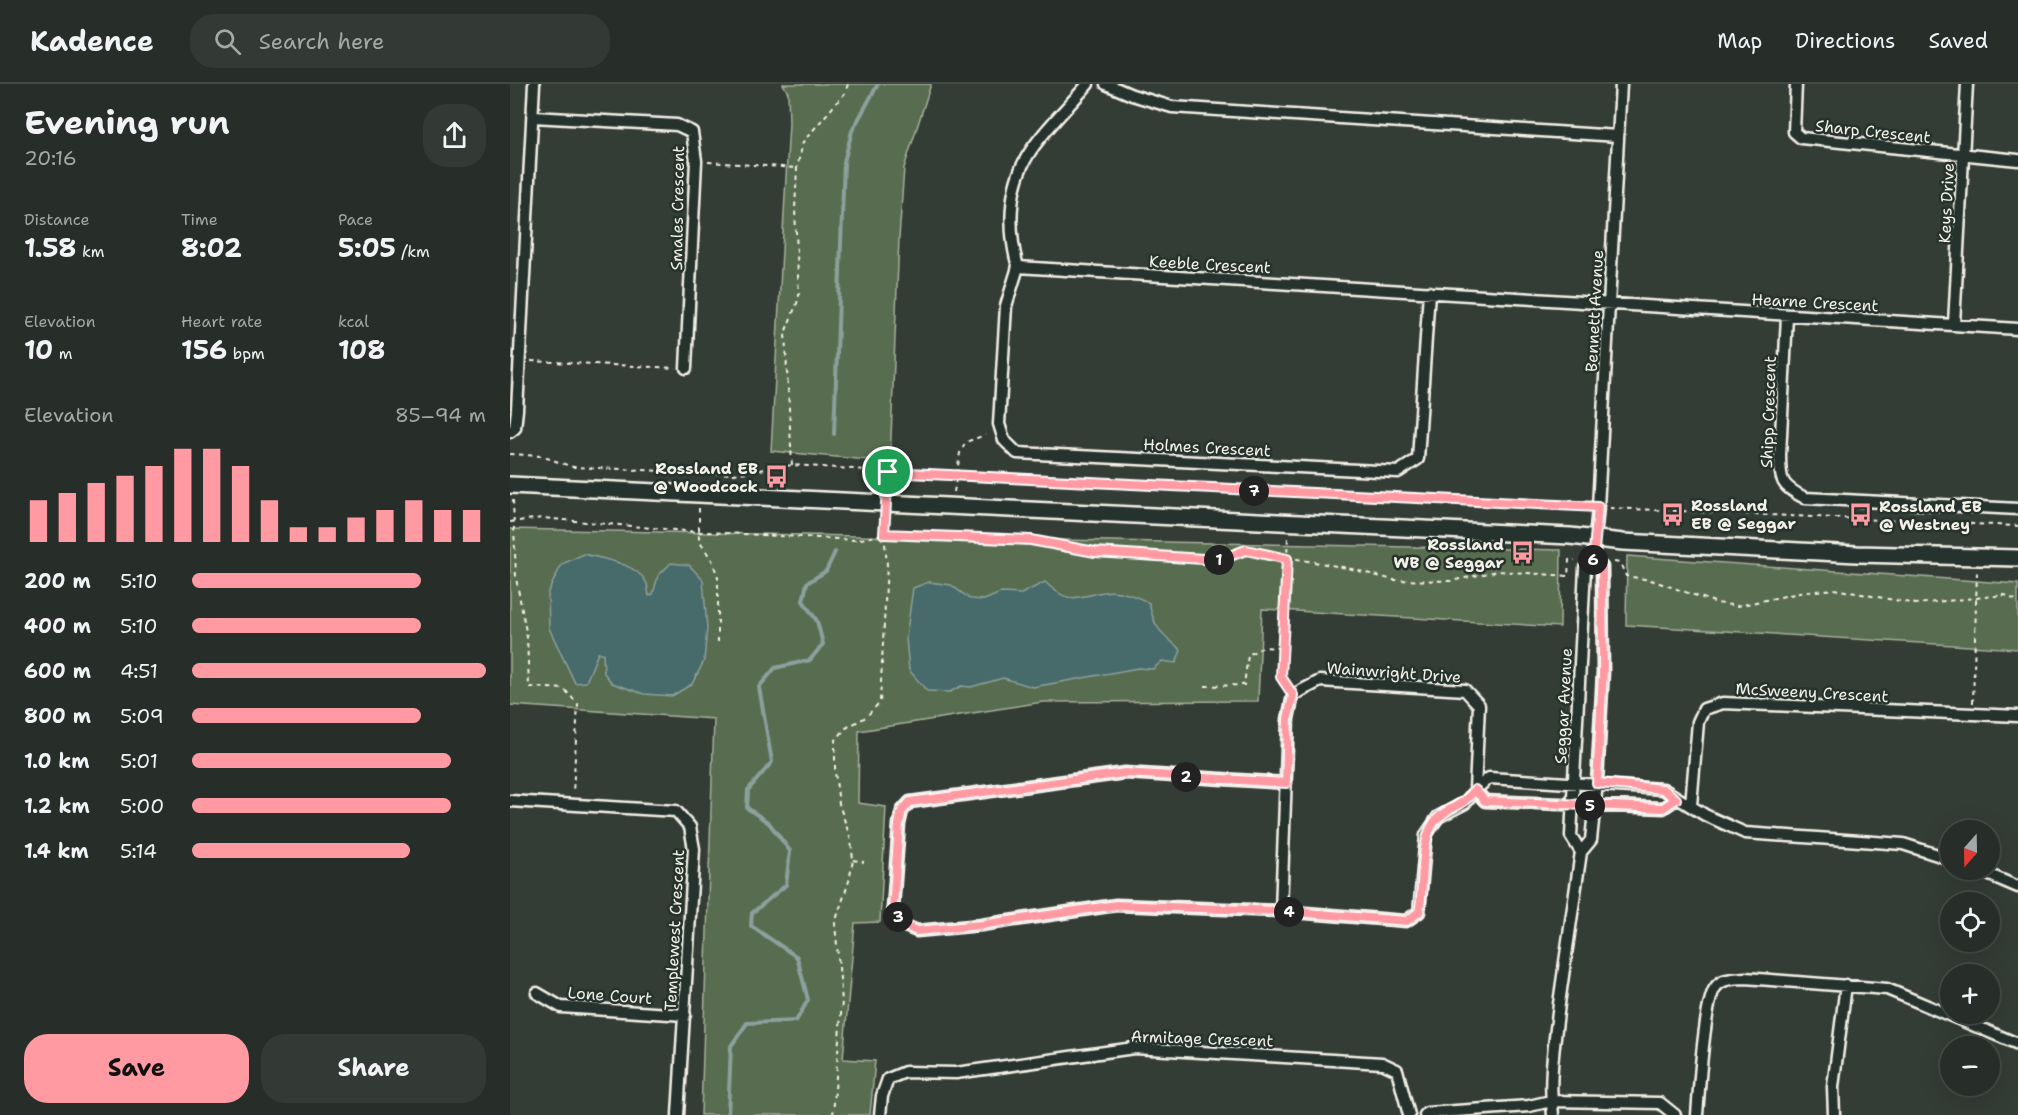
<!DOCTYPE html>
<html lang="en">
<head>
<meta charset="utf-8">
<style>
	body { margin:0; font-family:"Shantell Sans",sans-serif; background:#333934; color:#f1f3f6; height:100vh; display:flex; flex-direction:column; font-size:22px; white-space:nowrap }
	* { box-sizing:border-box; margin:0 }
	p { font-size:20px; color:#a4a8a8 }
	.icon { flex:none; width:33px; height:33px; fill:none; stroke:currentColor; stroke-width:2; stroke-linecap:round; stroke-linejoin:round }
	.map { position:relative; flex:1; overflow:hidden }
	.drawer { display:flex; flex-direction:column; background:#272d28; width:510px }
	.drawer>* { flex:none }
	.needle { width:39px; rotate:200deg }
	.buttons { position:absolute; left:1430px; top:736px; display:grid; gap:12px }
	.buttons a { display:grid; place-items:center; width:60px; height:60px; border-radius:50%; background:#272d28; box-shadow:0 6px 24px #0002,0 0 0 2px #434945; font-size:30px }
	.pin { position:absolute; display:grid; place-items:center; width:51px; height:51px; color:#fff; margin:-26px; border:3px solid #fff; border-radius:50%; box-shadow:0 2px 6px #0007 }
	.km { position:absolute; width:30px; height:30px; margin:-15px; border-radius:50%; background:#222; color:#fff; font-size:16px; line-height:30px; text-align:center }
	.round { display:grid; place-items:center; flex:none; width:63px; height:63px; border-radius:24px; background:#333934 }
	.summary { display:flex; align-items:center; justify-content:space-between; height:102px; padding:0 24px }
	h1 { font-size:33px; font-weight:700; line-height:45px }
	.metrics { display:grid; grid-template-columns:repeat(3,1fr); gap:9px; height:102px; padding:6px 24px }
	.metrics div { display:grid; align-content:center }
	.metrics b { font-size:26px; font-weight:700 }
	.metrics small { font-size:16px; font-weight:400 }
	.metrics p { font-size:16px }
	.chart { height:168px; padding:12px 24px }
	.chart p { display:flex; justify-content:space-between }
	.chart svg { width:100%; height:108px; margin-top:6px; stroke:#ff9aa2; stroke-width:6 }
	.cta { display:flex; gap:12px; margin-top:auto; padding:12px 24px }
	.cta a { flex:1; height:69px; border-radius:24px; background:#ff9aa2; color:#111; font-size:24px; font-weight:700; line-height:69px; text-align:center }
	.cta a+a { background:#333934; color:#f1f3f6 }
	ul { padding:0 24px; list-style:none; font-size:20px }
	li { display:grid; grid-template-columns:96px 72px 1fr; align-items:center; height:45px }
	li i { height:15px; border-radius:8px; background:#ff9aa2 }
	header { display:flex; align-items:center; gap:36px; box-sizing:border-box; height:84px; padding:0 30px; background:#272d28; border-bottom:2px solid #434945 }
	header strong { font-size:28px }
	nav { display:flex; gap:33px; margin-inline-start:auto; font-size:21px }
	.search { width:420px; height:54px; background:#333934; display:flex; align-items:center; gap:15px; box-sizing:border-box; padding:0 21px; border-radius:24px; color:#a4a8a8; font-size:22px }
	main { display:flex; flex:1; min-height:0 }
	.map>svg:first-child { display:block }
	.green { fill:#596d50; stroke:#a6af9c; stroke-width:1.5 }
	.water { fill:#466a6b; stroke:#8ca09d; stroke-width:1.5 }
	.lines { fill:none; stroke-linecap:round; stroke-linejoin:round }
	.stream { stroke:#8ca09d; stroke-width:4 }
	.minor-casing { stroke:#f4f1e8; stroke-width:15 }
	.secondary-casing { stroke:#f4f1e8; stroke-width:20 }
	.path { stroke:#f4f1e8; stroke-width:2; stroke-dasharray:4.5 4.5; stroke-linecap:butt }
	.minor { stroke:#26332d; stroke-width:10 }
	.secondary { stroke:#26332d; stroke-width:15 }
	.route-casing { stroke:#fff; stroke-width:12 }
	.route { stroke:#ff9aa2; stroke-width:8 }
	.labels { text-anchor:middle; stroke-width:5; stroke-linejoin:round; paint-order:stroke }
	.street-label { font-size:16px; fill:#f4f1e8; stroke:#26332d }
	.poi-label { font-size:16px; font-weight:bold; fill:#f4f1e8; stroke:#26332d; text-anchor:end }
</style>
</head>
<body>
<header>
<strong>Kadence</strong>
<div class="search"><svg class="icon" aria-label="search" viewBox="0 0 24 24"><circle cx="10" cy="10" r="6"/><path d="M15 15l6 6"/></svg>Search here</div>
<nav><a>Map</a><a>Directions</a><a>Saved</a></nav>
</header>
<main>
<section class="drawer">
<div class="summary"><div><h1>Evening run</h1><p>20:16</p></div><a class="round"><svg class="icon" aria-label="share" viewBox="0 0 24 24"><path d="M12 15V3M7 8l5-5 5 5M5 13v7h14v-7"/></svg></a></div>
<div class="metrics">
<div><p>Distance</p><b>1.58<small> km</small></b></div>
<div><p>Time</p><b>8:02</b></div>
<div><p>Pace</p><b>5:05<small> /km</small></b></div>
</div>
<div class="metrics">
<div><p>Elevation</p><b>10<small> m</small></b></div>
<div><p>Heart rate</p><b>156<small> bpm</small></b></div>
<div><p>kcal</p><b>108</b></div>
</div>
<div class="chart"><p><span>Elevation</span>85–94 m</p>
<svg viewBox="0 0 160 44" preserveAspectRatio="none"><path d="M5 44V27M15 44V24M25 44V20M35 44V17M45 44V13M55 44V6M65 44V6M75 44V13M85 44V27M95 44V38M105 44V38M115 44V34M125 44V31M135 44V27M145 44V31M155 44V31"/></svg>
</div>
<ul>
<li><b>200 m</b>5:10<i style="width:78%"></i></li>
<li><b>400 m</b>5:10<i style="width:78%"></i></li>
<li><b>600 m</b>4:51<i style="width:100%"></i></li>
<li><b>800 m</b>5:09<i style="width:78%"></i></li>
<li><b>1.0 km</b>5:01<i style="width:88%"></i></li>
<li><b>1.2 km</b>5:00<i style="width:88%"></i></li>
<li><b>1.4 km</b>5:14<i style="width:74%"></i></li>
</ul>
<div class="cta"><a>Save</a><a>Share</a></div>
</section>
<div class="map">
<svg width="1508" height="1031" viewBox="0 0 1508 1031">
	<rect width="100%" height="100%" fill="#343c36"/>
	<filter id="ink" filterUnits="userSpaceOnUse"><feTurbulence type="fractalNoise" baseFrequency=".0167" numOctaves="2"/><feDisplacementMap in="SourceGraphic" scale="12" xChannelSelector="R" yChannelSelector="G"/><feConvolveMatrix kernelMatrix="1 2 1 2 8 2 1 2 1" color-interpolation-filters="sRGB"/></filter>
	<g filter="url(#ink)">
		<path class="green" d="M273,0h148l-27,84 -5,70 -9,224 -119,-11 18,-328 -1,-30z
			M0,445l1051,21 -1,77 -298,-18 -4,92 -215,1 -184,29 -1,72 28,4 -6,115 -25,1 -12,136 32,2 -5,54h-169l13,-396 -204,-14z
			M1117,472l391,28v65l-392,-24z"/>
		<path class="water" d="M74,470c18,5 52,9 62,28 2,3 2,10 3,14l4,-2 5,-18 13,-13 18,2 14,15 4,48 -3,33 -12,23 -20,12 -28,-2 -32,-11 -8,-10 -1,-20h-5l-12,29 -11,1 -26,-55 -1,-36 14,-28z
			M419,498l22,3 19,14 14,1 17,-7 20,1 24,-12c25,24 30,15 59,10 15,-3 32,4 45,11 6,28 12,29 32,47l-5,13 -14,-2 -9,8 -15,-1 -105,19 -30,-9 -32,9 -10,-1 -11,6 -23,-1 -18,-21 -3,-32 7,-50z"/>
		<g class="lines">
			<path class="stream" d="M324,350l10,-272 8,-31 26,-47
				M218,1031l3,-69 16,-23 49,-2 12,-21 -11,-43 -46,-31 1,-13 34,-28 4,-34 -21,-28 -22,-15 1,-18 24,-28 -13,-75 16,-19 35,-8 13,-16 -6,-23 -14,-20 4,-18 19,-12 9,-19"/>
			<defs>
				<path id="minor" d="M596,0l26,11 40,12 446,29
					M1286,0l-2,48 7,6 217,22
					M23,33l144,8 15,7 4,29 -10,207
					M508,183l1000,62
					M508,183l-12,39 -7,118 5,16 13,13 381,19 20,-13 11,-167
					M508,183c-10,-35 -10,-80 10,-112 13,-22 42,-50 60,-71
					M1277,232l-7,139c0,26 1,31 25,43l213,11
					M1444,240l13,-240
					M0,348l5,-4 2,-18 17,-326
					M776,699l-161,-10 -215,29 -8,9 -3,13 -6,84 10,17 14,6 64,-6 135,-20 165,6 125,10 13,-9 7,-77 12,-18 27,-14 10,-13 14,-12 174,11 42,26 40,18 158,11 47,15
					M965,706l10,11 178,7 13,-9
					M0,717l166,10 14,16 4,22 -16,266
					M1181,721l7,-83 6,-13 19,-6 295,13
					M1071,768l-10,-16 14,-268 8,-7 5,-54 23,-423
					M1468,786l40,17
					M771,827l7,-192 5,-24 27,-14 145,9 14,15 -4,85
					M27,909l24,14 124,8
					M370,1031l2,-19 6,-17 17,-7 51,1 178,-25 248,15 15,7 12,45
					M915,1031l2,-2 102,-7 22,-5 109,2 15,12
					M1043,1031c-5,-36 2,-75 6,-111 7,-51 15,-102 22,-152l10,-12 6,-57 6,-111 -1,-105 -9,-6
					M1187,1031c2,-24 7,-111 18,-127 6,-10 19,-9 30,-10l142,11 131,55
					M1324,1031l-1,-28 13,-102"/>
				<path id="secondary" d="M0,401c353,14 706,35 1060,51l53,6 234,12 161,4"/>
			</defs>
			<use href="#minor" class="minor-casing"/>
			<use href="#secondary" class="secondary-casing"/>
			<path class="path" d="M198,78l89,6
				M21,277l144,7
				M0,370l31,2 32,11 161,7 58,-9 210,14 585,28
				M282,381l-7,-132 14,-35 -4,-89 2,-41 6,-26 42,-49 3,-9
				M377,405l1,-16
				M444,408l6,-39 6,-11 19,-7
				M3,416l3,78 11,59 2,50 35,2 14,15 -5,89
				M189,424v33l13,19 6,17v65
				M1100,424l408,18
				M0,438l32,-4 144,13 171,9 27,-6h19l128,6 63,12 125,8 27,-10 102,18 45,12 58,1 47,-10 70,5 1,-16h6
				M1104,478l6,1 6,13 25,4 66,23 20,3 62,-13 35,-4 82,15 89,-9 13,6
				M776,601l-5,-8 7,-141
				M695,602l39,-1 4,-30 15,-8 20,1
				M1463,619l4,-132
				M343,776l11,2
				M323,1031l9,-114 -7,-78 14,-42 4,-21 -2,-20 -12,-36 -4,-32v-31l11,-13 20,-11 14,-15 7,-138 -3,-30 1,-19"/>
			<use href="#minor" class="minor"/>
			<use href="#secondary" class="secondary"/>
		</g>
	</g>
	<g class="lines" filter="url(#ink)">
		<defs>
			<path id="route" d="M378,388l710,35 -5,54 9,6 1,105 -6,111 66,6 13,10 -13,9 -178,-7 -10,-11c-14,18 -25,16 -37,28 -20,18 -13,68 -19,94l-12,9 -126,-10 -165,-6 -135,20 -64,6 -14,-6 -10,-17 6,-84 3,-13 8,-9 215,-29 161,10 2,-65 5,-23 -12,-18 6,-118 -41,-9 -27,10 -124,-8 -64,-12 -147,-6z"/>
		</defs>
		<use href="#route" class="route-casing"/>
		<use href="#route" class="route"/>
	</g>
	<defs>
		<symbol id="bus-bare" viewBox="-9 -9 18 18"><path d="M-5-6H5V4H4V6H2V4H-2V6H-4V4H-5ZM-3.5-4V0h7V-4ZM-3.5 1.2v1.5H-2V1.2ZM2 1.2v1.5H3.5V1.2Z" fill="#ff9aa2" stroke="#26332d" stroke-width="2.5" paint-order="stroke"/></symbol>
	</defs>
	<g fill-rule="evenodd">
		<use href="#bus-bare" x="250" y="376" width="33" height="33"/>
		<use href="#bus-bare" x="1146" y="414" width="33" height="33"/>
		<use href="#bus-bare" x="1334" y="414" width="33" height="33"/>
		<use href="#bus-bare" x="996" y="452" width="33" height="33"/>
	</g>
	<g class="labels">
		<g class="street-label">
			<text transform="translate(1363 47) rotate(6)" y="6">Sharp Crescent</text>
			<text transform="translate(1436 119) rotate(-87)" y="6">Keys Drive</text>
			<text transform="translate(167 124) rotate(-89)" y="6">Smales Crescent</text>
			<text transform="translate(700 180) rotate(3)" y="6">Keeble Crescent</text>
			<text transform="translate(1305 218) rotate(3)" y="6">Hearne Crescent</text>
			<text transform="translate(1084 227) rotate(-87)" y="6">Bennett Avenue</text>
			<text transform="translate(1258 328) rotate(-88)" y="6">Shipp Crescent</text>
			<text transform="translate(697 363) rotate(3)" y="6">Holmes Crescent</text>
			<text transform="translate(884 588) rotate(4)" y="6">Wainwright Drive</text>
			<text transform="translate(1302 608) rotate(3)" y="6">McSweeny Crescent</text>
			<text transform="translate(1053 622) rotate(-87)" y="6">Seggar Avenue</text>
			<text transform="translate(164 846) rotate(-87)" y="6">Templewest Crescent</text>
			<text transform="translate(100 911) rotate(4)" y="6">Lone Court</text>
			<text transform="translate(692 954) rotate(2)" y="6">Armitage Crescent</text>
		</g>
		<g class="poi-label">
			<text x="248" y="390">Rossland EB<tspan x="248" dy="18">@ Woodcock</tspan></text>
			<text x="1181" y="427" text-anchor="start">Rossland<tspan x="1181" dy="18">EB @ Seggar</tspan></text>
			<text x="1369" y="428" text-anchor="start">Rossland EB<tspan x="1369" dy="18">@ Westney</tspan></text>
			<text x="994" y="466">Rossland<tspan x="994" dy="18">WB @ Seggar</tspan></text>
		</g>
	</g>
</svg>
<div class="buttons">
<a><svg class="needle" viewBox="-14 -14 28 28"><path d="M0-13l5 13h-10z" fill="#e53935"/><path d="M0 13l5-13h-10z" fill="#a4a8a8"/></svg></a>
<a><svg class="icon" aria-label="locate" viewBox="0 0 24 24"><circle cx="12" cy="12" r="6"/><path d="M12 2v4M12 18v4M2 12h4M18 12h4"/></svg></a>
<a>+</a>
<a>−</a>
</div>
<div class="pin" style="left:378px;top:388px;background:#1e9e55"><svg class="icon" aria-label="arrive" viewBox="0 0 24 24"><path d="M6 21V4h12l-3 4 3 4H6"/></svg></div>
<b class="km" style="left:709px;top:476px">1</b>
<b class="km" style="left:676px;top:693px">2</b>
<b class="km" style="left:388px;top:833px">3</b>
<b class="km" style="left:779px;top:828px">4</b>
<b class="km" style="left:1080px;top:722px">5</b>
<b class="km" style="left:1083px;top:476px">6</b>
<b class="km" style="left:744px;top:407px">7</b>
</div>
</main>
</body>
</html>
